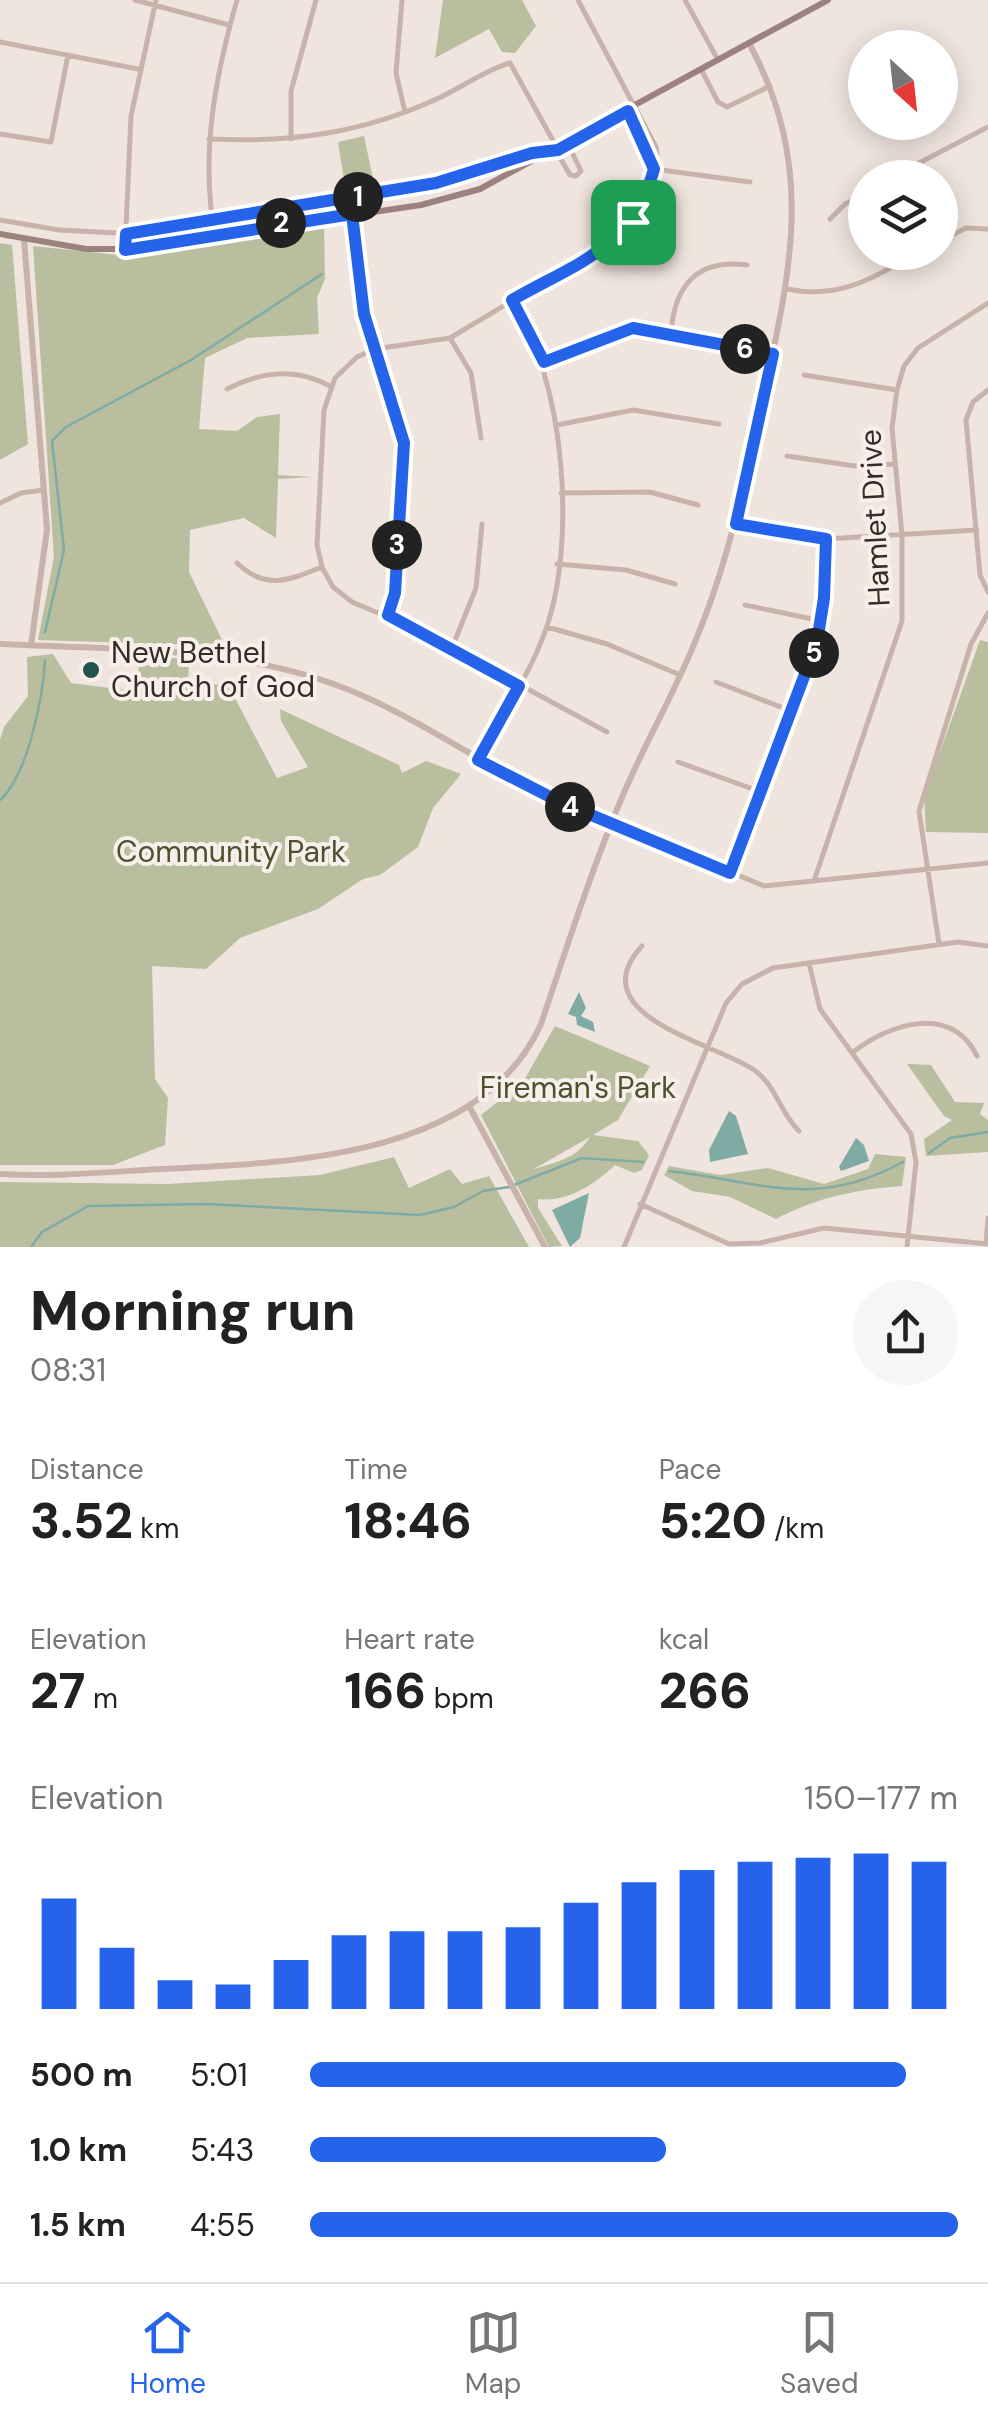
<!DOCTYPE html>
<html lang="en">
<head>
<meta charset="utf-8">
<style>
	body { margin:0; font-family:"DM Sans",sans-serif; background:#f6f6f6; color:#222; height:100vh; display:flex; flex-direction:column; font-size:38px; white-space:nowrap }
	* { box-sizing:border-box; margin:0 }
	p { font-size:32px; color:#767676 }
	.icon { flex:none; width:55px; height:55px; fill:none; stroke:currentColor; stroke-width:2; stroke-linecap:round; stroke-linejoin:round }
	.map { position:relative; height:1247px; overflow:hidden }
	.details { display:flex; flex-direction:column; background:#fff; flex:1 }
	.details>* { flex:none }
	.needle { width:65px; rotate:153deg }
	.buttons { position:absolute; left:848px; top:30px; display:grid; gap:20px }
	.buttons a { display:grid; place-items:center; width:110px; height:110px; border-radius:50%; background:#fff; box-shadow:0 5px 25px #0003; font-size:50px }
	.pin { position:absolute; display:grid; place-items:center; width:85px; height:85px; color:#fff; margin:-42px; border-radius:20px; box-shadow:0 5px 15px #0006 }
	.km { position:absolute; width:50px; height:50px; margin:-25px; border-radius:50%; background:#222; color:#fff; font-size:28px; line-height:50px; text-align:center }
	.round { display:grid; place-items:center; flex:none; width:105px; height:105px; border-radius:52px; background:#f6f6f6 }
	.summary { display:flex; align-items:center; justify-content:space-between; height:170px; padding:0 30px }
	h1 { font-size:55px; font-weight:800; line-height:75px }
	.stats { display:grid; grid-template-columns:repeat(3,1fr); gap:15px; height:170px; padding:10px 30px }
	.stats div { display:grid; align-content:center }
	.stats b { font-size:50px; font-weight:800 }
	.stats small { font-size:28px; font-weight:400 }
	.stats p { font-size:28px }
	.chart { height:280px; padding:20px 30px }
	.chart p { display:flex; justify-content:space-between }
	.chart svg { width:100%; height:180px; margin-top:10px; stroke:#2563eb; stroke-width:6 }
	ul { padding:0 30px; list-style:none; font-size:32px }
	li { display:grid; grid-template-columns:160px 120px 1fr; align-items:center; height:75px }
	li i { height:25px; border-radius:12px; background:#2563eb }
	.menu { display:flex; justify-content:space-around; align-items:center; height:140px; border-top:2px solid #e0e0e0; background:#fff; font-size:28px; color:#767676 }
	.menu a { display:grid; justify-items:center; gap:5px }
	.menu .selected { color:#2563eb }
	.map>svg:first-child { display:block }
	.green { fill:#b9be9f; fill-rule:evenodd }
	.water { fill:#7faba5 }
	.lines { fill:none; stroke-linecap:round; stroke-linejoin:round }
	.stream { stroke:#7faba5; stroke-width:2.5 }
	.minor { stroke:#c7b3aa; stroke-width:5 }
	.tertiary { stroke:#c7b3aa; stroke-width:6 }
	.secondary { stroke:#9b827c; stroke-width:6 }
	.route-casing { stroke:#fff; stroke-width:20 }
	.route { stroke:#2563eb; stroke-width:12 }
	.poi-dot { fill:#22534e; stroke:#f8efea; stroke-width:4 }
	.labels { text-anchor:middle; stroke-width:8; stroke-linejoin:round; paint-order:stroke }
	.street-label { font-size:30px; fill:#352b29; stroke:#f8efea }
	.poi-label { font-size:30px; fill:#352b29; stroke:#f8efea; text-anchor:start }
	.park-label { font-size:30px; fill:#4b522f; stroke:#f8efea }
</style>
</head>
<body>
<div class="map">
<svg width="988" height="1247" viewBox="0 0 988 1247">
	<rect width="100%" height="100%" fill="#f0e4de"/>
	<path class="green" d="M443,0h79l14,26 -21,27 -13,-1 -13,-23 -54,29z
		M364,136l11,52 -29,4 -8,-50z
		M324,224l1,55 -8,19 2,36 -72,4 -42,20 -6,71 38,2 20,-14 23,-3 -2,61 35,2 -35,2 -2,59 -32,-20 -54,12 -1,42 36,74 -187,-6 16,-83 -21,-311 95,10z
		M0,243l12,2 16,199 -28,16z
		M980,640l8,2v191l-62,-1 -2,-35z
		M53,654l18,29 63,8 6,-29 14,6 1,-11 34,2 -1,24 40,2 49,93 31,-11 -27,-46 -1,-12 119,56 3,8 24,-12 35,13 -28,34 -15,39 -38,28 -17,4 -45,30 -78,29 -34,31 -54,-3 3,113 13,19 -3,47 -52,20h-113v-425l4,-13 24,-31 -1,-39z
		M555,1026l95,40 -32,54 -25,15 45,6 11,14 -7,15 -8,3 -19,-8c-20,19 -48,38 -77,34v9l24,38 -13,1 -68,-132 42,-33zM590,1137c-15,24 -37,25 -58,33z
		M907,1064l24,1 24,37 29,1 -4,11 8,6v32l-62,4 -2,-17 28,-19 -8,-4z
		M875,1154l31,3 -4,29c-44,3 -87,12 -126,33l-46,-22 -38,-6 -28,-16 5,-9 51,9 48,-7 56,16 44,-15z
		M394,1157l15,31 41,-19 12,15 27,-8 40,71h-529v-65l167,2 153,-9z"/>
	<path class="water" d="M579,992l7,16 -5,8 12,6 2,10 -18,-7 -1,-8 -8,-3z
		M729,1111l7,5 12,38 -38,8 -1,-12z
		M856,1138l8,7 5,16 -28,10 -2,-4z
		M589,1193l-9,45 -10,9 -18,-37z"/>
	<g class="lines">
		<path class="stream" d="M45,632l19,-82 -12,-109 14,-14 125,-67 131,-86
			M0,800c28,-25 43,-103 45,-140
			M929,1153l21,-15 38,-6
			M669,1171c91,10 144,40 234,-9
			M31,1247l11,-15 46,-26 118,-2 214,11 34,-8 29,-16 26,-4 73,-29 61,4"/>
		<path class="minor" d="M135,0l94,25
			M402,0l-6,73 9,39
			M578,0l78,147 2,14 -16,46 -20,28 -172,103 -75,11 -18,8 -22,21 -11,32 -7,135 5,22 11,20 19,15 67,28 188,102
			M685,0l33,60
			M0,42l138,27
			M701,69l17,33 9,5 43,-21
			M628,111l26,58
			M0,134l51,8 17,-87
			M209,139c84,4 155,-6 232,-42 23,-11 45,-27 69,-34l46,83
			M291,139v-48l25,-91
			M556,151l14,24 6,1 5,-5 -13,-27
			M654,169l96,13
			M904,178l15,-15 69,-36
			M352,214l12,100 39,129 -8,150 -7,22
			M830,219l15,-15 20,-9
			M0,220l59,10 77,4 265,-43 150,-41
			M215,235c-15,-79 0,-158 22,-235
			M940,241l26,-13 22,1
			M125,249l6,-133 25,-116
			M787,289c53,11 86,-11 131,-37
			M671,332c4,-48 27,-73 76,-67
			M450,338l21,35 10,65
			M543,362l90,-34 140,27
			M804,375l93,15
			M227,389c33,-17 69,-22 103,-3
			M988,390l-15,12 -7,18 14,155 8,17
			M557,425l76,-15 86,14
			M787,456l68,10 40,-2
			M561,493l89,-1 48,13
			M0,503l21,-10 22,-3
			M736,525l90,14 151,-9
			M237,563c29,28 52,17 85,4
			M557,564l69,6 49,14
			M745,605l77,16
			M547,627l60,17 73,31
			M452,648l24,-60 6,-64
			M716,682l75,29
			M478,759c23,-43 52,-84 68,-130 31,-89 19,-251 -35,-329
			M678,762l83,30
			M612,823l152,63 224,-23
			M730,873l87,-231 9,-103
			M814,881l88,-260v-86l-10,-107 5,-38 7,-24 14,-18 70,-45
			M939,944l-20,-133 52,-167 17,-31
			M642,946c-64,70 76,98 112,124 22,15 26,43 45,61
			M809,963l11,46 91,125 5,28 -9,85
			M853,1052c38,-29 98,-48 124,4
			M640,1204l89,40 31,-1 64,-15 164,16
			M986,1244l2,-26
			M624,1247l102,-244 16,-19 31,-16 185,-26 30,4"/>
		<path class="tertiary" d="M24,239l23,291 -16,115
			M0,644c121,6 247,1 361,51 86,38 161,98 251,128
			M469,1106l76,141
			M0,1174c53,3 108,-2 161,-5 126,-6 320,-11 380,-145 25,-74 49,-150 79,-222 23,-56 55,-109 77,-165 31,-75 48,-154 65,-233 28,-132 55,-235 -13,-361"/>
		<path class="secondary" d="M0,234l86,15h39l296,-44 59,-16 348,-189"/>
	</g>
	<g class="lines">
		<defs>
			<path id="route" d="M628,111l26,58c-22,80 -76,93 -142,131l32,62 89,-34 140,26 -37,170 90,15 -2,59 -7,44 -87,231 -170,-71 -82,-42 41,-74 -131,-71 7,-22 9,-150 -40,-129 -12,-100 -227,36 1,-16 310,-51 96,-30 26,-3z"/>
		</defs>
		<use href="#route" class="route-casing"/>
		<use href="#route" class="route"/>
	</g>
	<circle class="poi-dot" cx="91" cy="670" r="10"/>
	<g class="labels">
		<g class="street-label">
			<text transform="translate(875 518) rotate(-93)" y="10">Hamlet Drive</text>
		</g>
		<g class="poi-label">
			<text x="111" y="663">New Bethel<tspan x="111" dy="34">Church of God</tspan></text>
		</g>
		<g class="park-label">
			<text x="231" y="862">Community Park</text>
			<text x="578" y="1098">Fireman's Park</text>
		</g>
	</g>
</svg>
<div class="buttons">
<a><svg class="needle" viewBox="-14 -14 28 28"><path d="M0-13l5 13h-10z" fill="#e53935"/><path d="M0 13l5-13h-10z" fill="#767676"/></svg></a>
<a><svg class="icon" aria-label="layers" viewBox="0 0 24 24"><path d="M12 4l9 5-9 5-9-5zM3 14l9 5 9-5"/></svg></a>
</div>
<div class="pin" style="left:633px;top:222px;background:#1e9e55"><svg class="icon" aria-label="arrive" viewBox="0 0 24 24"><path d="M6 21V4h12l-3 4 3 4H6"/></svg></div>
<b class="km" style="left:358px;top:197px">1</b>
<b class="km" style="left:281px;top:223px">2</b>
<b class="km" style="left:397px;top:545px">3</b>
<b class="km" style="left:570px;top:807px">4</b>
<b class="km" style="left:814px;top:653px">5</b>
<b class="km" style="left:745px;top:349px">6</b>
</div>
<section class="details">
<div class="summary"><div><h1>Morning run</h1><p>08:31</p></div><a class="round"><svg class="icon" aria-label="share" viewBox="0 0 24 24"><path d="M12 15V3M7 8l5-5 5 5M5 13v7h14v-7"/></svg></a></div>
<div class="stats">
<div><p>Distance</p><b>3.52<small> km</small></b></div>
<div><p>Time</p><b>18:46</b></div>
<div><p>Pace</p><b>5:20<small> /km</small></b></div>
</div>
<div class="stats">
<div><p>Elevation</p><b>27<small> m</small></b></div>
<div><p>Heart rate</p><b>166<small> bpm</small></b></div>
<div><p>kcal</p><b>266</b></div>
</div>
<div class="chart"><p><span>Elevation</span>150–177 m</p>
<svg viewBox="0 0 160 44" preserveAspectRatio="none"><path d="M5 44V17M15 44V29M25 44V37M35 44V38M45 44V32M55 44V26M65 44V25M75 44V25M85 44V24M95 44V18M105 44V13M115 44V10M125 44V8M135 44V7M145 44V6M155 44V8"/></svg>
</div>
<ul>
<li><b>500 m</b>5:01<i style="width:92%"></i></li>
<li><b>1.0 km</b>5:43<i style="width:55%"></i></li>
<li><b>1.5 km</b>4:55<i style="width:100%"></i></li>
</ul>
</section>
<nav class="menu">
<a class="selected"><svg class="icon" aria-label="home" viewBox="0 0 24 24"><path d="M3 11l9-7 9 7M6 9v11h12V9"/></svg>Home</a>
<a><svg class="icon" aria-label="map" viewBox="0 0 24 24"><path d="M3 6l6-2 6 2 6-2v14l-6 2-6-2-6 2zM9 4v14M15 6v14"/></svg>Map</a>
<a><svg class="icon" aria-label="saved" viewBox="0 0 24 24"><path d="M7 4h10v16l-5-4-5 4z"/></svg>Saved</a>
</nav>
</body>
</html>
